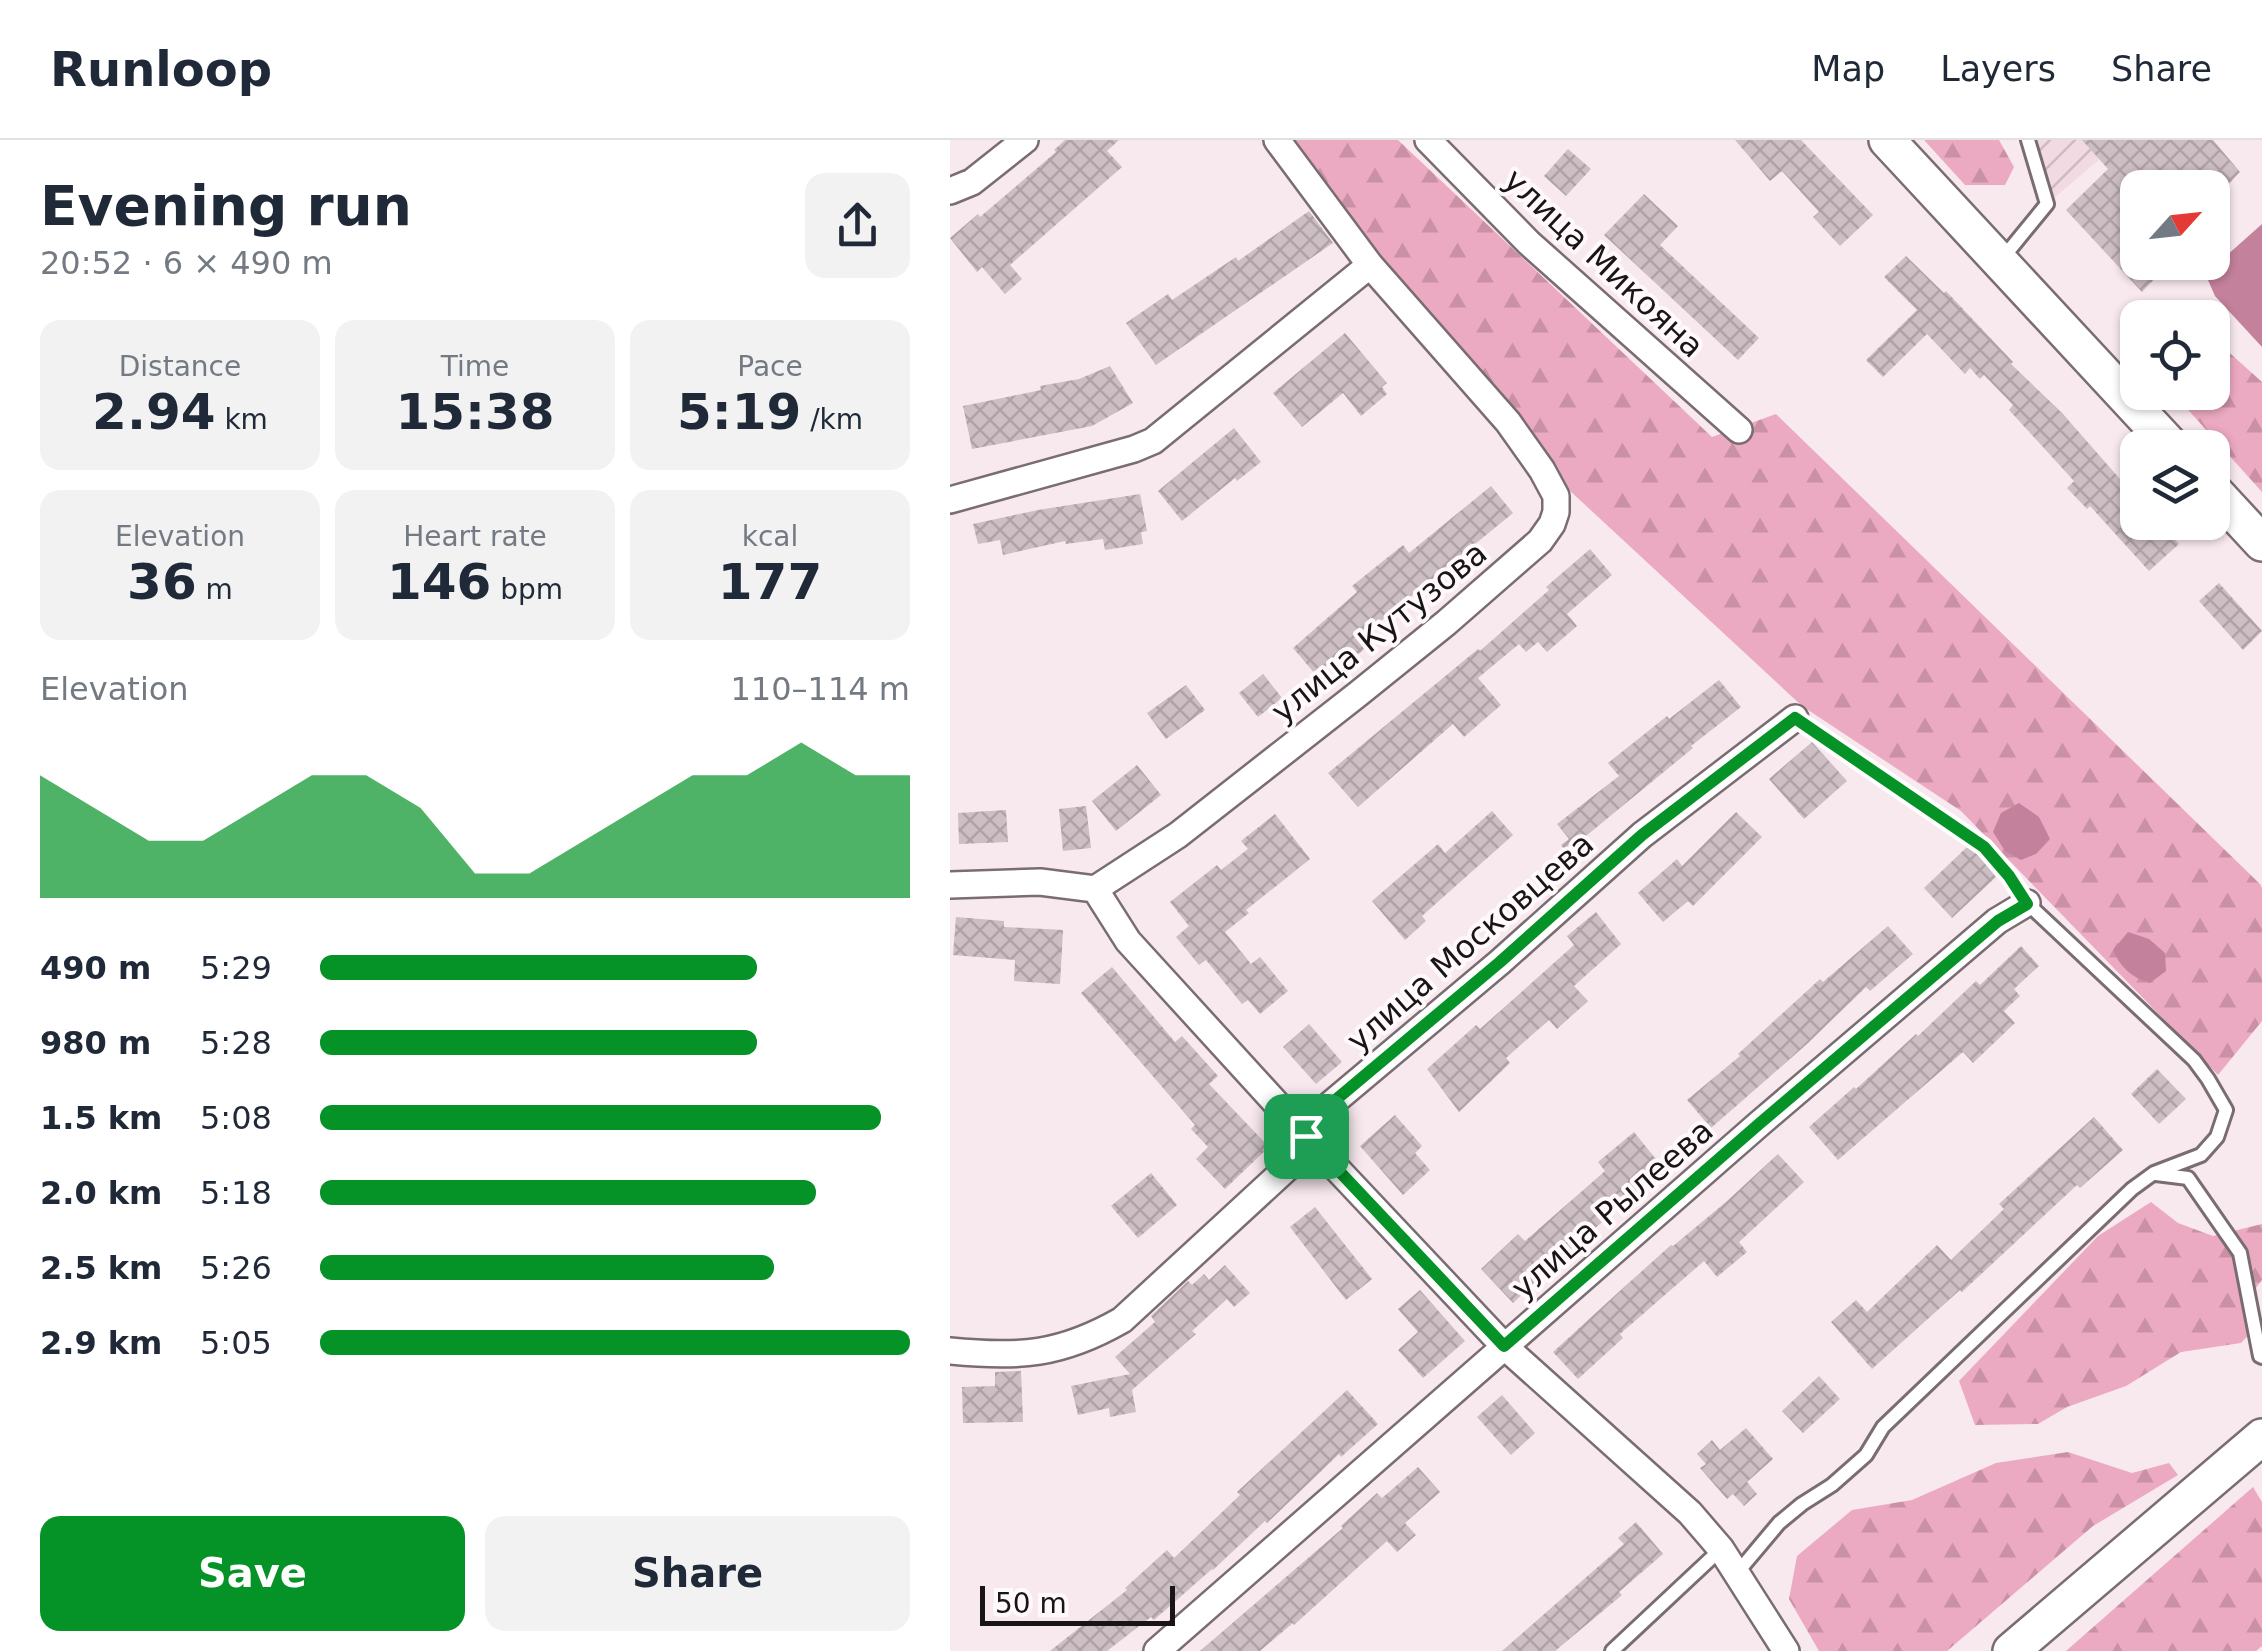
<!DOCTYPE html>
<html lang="en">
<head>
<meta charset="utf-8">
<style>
	body { margin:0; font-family:"DejaVu Sans",sans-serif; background:#f2f2f3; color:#1f2937; height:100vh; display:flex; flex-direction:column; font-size:38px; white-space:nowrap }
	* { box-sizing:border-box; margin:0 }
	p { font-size:32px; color:#747a83 }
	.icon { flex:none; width:55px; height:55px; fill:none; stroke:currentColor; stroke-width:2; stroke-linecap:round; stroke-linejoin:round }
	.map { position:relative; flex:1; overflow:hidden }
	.side { display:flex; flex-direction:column; background:#fff; width:950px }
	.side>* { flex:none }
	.needle { width:65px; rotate:63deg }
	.fabs { position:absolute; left:1170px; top:30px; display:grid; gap:20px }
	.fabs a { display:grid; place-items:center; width:110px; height:110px; border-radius:20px; background:#fff; box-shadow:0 2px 8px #0004; font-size:50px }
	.scale { position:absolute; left:30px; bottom:25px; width:195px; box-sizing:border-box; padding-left:10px; border:5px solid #191415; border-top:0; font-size:28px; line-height:35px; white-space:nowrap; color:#191415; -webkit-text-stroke:8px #fff9fb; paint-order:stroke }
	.pin { position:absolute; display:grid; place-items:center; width:85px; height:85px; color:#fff; margin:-42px; border-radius:20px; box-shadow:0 5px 15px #0006 }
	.round { display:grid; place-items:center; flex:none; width:105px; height:105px; border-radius:20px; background:#f2f2f3 }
	.overview { display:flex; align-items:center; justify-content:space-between; height:170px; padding:0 40px }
	h1 { font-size:55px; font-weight:700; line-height:75px }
	.stats { display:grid; grid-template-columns:repeat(3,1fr); gap:15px; height:170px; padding:10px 40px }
	.stats div { display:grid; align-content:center; border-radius:20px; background:#f2f2f3; text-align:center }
	.stats b { font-size:50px; font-weight:700 }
	.stats small { font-size:28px; font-weight:400 }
	.stats p { font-size:28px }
	.chart { height:280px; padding:20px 40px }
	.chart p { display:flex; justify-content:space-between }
	.chart svg { width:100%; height:180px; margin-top:10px; fill:#059327; opacity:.7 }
	.primary-button { display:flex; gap:20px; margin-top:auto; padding:20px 40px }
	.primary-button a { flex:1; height:115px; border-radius:20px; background:#059327; color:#fff; font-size:40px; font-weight:700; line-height:115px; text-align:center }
	.primary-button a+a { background:#f2f2f3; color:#1f2937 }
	ul { padding:0 40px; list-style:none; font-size:32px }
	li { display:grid; grid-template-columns:160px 120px 1fr; align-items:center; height:75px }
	li i { height:25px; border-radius:12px; background:#059327 }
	header { display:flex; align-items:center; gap:60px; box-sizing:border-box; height:140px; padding:0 50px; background:#fff; border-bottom:2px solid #e0e1e3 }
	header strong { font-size:48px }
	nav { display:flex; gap:55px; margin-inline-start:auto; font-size:35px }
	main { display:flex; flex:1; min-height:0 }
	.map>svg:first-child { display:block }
	.industrial { fill:url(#industrial-furrows) }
	.forest { fill:url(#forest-firs) }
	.water { fill:#c4819b }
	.building { fill:url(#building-cross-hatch) }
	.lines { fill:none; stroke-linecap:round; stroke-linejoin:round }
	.lane-casing { stroke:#7a6d71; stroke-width:18 }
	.street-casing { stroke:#7a6d71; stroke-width:30 }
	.secondary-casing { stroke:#7a6d71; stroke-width:40 }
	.lane { stroke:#fff; stroke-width:12 }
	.street { stroke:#fff; stroke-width:25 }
	.secondary { stroke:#fff; stroke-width:35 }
	.route-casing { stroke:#fff; stroke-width:20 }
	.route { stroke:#059327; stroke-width:12 }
	.labels { text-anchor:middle; stroke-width:8; stroke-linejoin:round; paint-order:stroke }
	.street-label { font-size:32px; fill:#191415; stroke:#fff9fb }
</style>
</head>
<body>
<header>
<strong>Runloop</strong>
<nav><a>Map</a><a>Layers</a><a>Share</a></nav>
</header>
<main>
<section class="side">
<div class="overview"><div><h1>Evening run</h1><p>20:52 · 6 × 490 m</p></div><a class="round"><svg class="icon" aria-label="share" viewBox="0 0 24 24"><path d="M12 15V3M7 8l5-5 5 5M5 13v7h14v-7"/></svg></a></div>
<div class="stats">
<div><p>Distance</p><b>2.94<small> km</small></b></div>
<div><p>Time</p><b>15:38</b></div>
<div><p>Pace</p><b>5:19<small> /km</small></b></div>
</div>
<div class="stats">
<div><p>Elevation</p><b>36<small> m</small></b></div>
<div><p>Heart rate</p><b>146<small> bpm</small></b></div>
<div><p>kcal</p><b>177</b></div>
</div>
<div class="chart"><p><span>Elevation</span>110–114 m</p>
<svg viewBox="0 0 160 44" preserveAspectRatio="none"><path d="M0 44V14L10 22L20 30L30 30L40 22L50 14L60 14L70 22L80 38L90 38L100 30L110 22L120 14L130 14L140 6L150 14L160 14V44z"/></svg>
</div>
<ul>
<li><b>490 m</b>5:29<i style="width:74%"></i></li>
<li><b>980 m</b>5:28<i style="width:74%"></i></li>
<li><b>1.5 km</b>5:08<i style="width:95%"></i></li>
<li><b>2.0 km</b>5:18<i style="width:84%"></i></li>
<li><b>2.5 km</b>5:26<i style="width:77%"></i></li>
<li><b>2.9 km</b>5:05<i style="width:100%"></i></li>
</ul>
<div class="primary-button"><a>Save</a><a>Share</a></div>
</section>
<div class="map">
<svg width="1312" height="1511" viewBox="0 0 1312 1511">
	<defs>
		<pattern id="industrial-furrows" width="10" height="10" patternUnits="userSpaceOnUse" patternTransform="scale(2.5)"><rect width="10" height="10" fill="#f1dae2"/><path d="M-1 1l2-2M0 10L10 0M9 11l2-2" fill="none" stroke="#cebac1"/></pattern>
		<pattern id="forest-firs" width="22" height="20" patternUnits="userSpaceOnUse" patternTransform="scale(2.5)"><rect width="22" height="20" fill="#eca9c2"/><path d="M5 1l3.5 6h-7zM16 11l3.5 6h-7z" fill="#ca91a6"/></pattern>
		<pattern id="building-cross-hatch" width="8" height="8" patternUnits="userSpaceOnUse" patternTransform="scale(2.5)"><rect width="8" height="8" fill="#cdbec3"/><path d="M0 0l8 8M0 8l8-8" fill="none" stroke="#afa2a7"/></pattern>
	</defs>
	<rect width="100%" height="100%" fill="#f8e9ee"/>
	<path class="industrial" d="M1078,0h94l-75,64z"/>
	<path class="forest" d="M345,0h103l314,297 64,-23 484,470 2,4v133l-44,54 -257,-264 -159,-105 -234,-217 -191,-234z
		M974,0h75l15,27 -9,18h-40z
		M1263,198l49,44v110l-89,-99 39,-1z
		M1201,1062l27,21 35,13 49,-12v56l-6,8 3,36 -18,19 -60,9 -55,34 -59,21 -29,17 -63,1 -16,-44 139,-145z
		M1118,1312l64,21 37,-10 9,12 -85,51 -146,125h-128l-30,-52 8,-43 55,-46 60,-10 84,-37z
		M1303,1347l9,15v144l-6,5h-190z"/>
	<path class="water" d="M1312,84v123l-47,-51 -7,-16 8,-15z
		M1069,663l20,14 11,22 -14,15 -15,6 -16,-9 -12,-19 8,-19z
		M1178,792l21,7 16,14 1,18 -16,12c-18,-5 -30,-16 -37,-33z"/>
	<path class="building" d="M115,0h54l-12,11 15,16 -112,98 12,14 -17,15 -23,-27 -5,5 -27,-34 28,-24 2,3 76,-65 -2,-2z
		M785,0h66l72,75 -33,31 -27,-29 6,-5 -37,-41 -12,10z
		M1132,0h131l27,32 -15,16h-87v74h33l-29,30 -76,-82 42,-41z
		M618,9l23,20 -25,27 -22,-20z
		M694,54l34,32 -18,19 99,93 -21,22 -134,-125z
		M359,71l24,32 -177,122 -30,-42 42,-29 4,6 64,-43 2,4z
		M956,116l38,37 2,-2 67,71 -2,2 51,49 58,66 18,20v23h21l20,22 -30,27 -59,-65 -3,3 -20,-21 7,-7 -65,-71 4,-5 -29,-30 -4,4 -10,-11 -5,6 -38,-40 -44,43 -17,-17 51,-50 -33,-33z
		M395,193l42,50 -5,4 5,7 -26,22 -18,-23 -41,34 -29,-34z
		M160,226l23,37 -41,23 -120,23 -9,-43 78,-16 -1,-4 39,-7z
		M284,288l27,34 -24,19 -2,-3 -53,43 -24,-30z
		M541,346l22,27 -143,117 7,8 -21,18 -8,-9 -32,28 -23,-27 64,-56 -5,-6 51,-41 6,8z
		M190,354l7,37 -6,1 2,12 -38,6 -2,-11 -37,5 -1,-3 -62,14 -3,-15 -22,4 -5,-20 65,-14z
		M640,409l22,26 -45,39 10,12 -30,26 -9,-10 -12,10 -7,-8 -41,34 23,27 -37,32 -11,-13 -95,83 -30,-34 150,-124 2,2 69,-61 -3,-3z
		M1269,443l43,48 -19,19 -44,-49z
		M313,534l19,24 -24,19 -19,-24z
		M769,540l22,27 -50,39 2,2 -107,88 8,10 -20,16 -13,-17 8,-6 -12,-15 62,-48 -11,-13 59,-47 2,3z
		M236,545l19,25 -39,29 -19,-26z
		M862,602l35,39 -43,38 -35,-40z
		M187,625l24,30 -45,36 -24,-30z
		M136,666l5,42 -28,3 -4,-42z
		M56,670l2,32 -49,2 -1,-31z
		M542,671l21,24 -91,81 4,5 -21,19 -33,-39 66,-57 7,9z
		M786,672l26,25 -69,69 -5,-5 -25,21 -25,-29 39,-34 5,7z
		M325,674l35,45 -64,51 3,3 -24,19 26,32 9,-7 28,34 -28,23 -12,-14 -6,4 -36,-44 -7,5 -23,-28 13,-11 -19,-24 47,-37 4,5 27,-21 -7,-8z
		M1017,707l10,7 19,23 -44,41 -28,-30z
		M646,772l25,32 -47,42 14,15 -31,28 -8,-9 -43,38 4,5 -51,49 -32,-43 49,-44 4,4 94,-84 -7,-9z
		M6,777l48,4v6l59,3 -3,54 -46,-3 1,-21 -62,-5z
		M938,786l25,28 -43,37 -4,-4 -59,57 -96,84 -24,-28 53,-44 -2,-2 82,-75 3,3z
		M1071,806l18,20 -25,23 6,7 -16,15 11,12 -42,40 -10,-11 -125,108 -29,-33 45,-40 2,2 60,-55 2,2 58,-55 4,4z
		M162,827l63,75 7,-6 36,40 -9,8 60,63 -44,42 -29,-30 12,-12 -17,-18 4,-4 -114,-132z
		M359,884l33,38 -26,22 -33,-37z
		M1207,929l29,30 -27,25 -28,-30z
		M445,975l27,31 -7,7 15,17 -27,25 -43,-49z
		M1144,977l29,33 -43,38 -3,-3 -115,107 -2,-2 -88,79 -41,-47 25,-22 11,12 70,-67 14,15 53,-51 -5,-5z
		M684,992l30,37 -92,79 -59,55 -32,-34 37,-35 7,7 80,-70 -7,-9z
		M828,1014l26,28 -65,60 8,10 -30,25 -13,-16 -84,73 3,4 -45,41 -25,-27 69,-63 49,-44 2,1 53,-44z
		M201,1033l26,32 -39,33 -27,-32z
		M365,1067l57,72 -26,21 -56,-73z
		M275,1125l25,28 -16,14 -7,-8 -35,32 4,3 -64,56 4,22 -26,5 -1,-9 -31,7 -7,-29 59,-12 -15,-17 40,-35 -4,-6 37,-35 4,4 12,-11 5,6z
		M470,1150l45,51 -42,37 -25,-28 20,-18 -20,-23z
		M71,1231l2,51 -60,1 -1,-36 33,-1v-14z
		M869,1236l21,23 -37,34 -21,-22z
		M397,1250l31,34 -37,33 -2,-3 -72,69 -2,-2 -52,49 -1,-1 -58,51 -3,-3 -44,34h-57l77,-61 -2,-2 42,-38 7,8 66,-63 -3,-3z
		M552,1255l33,38 -24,22 -34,-38z
		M796,1288l27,31 -26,23 10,12 -13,12 -11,-12 -6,5 -27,-31 6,-4 -9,-10 15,-14 8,10z
		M468,1327l22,25 -35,31 11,12 -19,17 -10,-11 -93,84 -1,-2 -33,28h-60l143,-123 -2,-2 36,-33 5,5z
		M686,1382l27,32 -44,38 3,3 -67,56h-53l122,-107 -6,-6z"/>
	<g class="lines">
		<defs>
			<path id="lane" d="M1052,119l45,-55 -19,-64
				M1206,1034l32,4 52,75 20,103 2,1
				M787,1433l42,-50 23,-19 30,-19 34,-30 17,-28 249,-238 22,-16 47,-18 16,-18 9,-27 -18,-31 -14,-19 -167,-157 -18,-26 -25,-30 -189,-129
				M662,1511l109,-102"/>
			<path id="street" d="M478,0l101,103 210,187
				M0,51l22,-9 53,-42
				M0,360l184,-51 19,-8 217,-176
				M0,745l90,-3 55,7 83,-54 180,-141 88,-71 94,-82 12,-17 4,-12v-16l-14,-26 -34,-48 -138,-157 -93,-125
				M145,749l33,52 178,195 198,210 186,167 31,36 65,102
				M0,1211c69,7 111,4 172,-31l165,-152 38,-59 175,-147 142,-127 153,-117
				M207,1511l602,-527 238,-203 30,-18"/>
			<path id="secondary" d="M937,0l286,308
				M1262,349l50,54
				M1061,1511l251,-214"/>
		</defs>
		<use href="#lane" class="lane-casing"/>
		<use href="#street" class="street-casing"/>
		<use href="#secondary" class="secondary-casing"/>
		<use href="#lane" class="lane"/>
		<use href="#street" class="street"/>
		<use href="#secondary" class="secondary"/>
	</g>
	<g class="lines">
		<defs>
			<path id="route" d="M845,578l189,129 25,29 18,28 -29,17 -239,203 -255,222 -198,-210 20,-28 174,-146 142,-127z"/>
		</defs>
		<use href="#route" class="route-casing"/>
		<use href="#route" class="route"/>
	</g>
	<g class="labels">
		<g class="street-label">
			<text transform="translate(654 123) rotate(43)" y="11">улица Микояна</text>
			<text transform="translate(429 492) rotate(-39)" y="11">улица Кутузова</text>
			<text transform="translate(520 802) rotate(-41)" y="11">улица Московцева</text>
			<text transform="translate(662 1069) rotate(-41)" y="11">улица Рылеева</text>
		</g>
	</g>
</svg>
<div class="fabs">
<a><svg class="needle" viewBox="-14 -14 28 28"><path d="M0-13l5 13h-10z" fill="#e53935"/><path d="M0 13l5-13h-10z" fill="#747a83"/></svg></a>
<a><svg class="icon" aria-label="locate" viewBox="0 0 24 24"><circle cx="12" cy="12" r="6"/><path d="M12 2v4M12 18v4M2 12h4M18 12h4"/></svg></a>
<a><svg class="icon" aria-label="layers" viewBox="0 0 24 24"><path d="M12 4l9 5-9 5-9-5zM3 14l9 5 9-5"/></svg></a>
</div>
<div class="scale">50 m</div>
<div class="pin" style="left:356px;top:996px;background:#1e9e55"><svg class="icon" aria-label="arrive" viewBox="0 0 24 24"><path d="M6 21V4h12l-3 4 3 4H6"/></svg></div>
</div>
</main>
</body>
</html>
